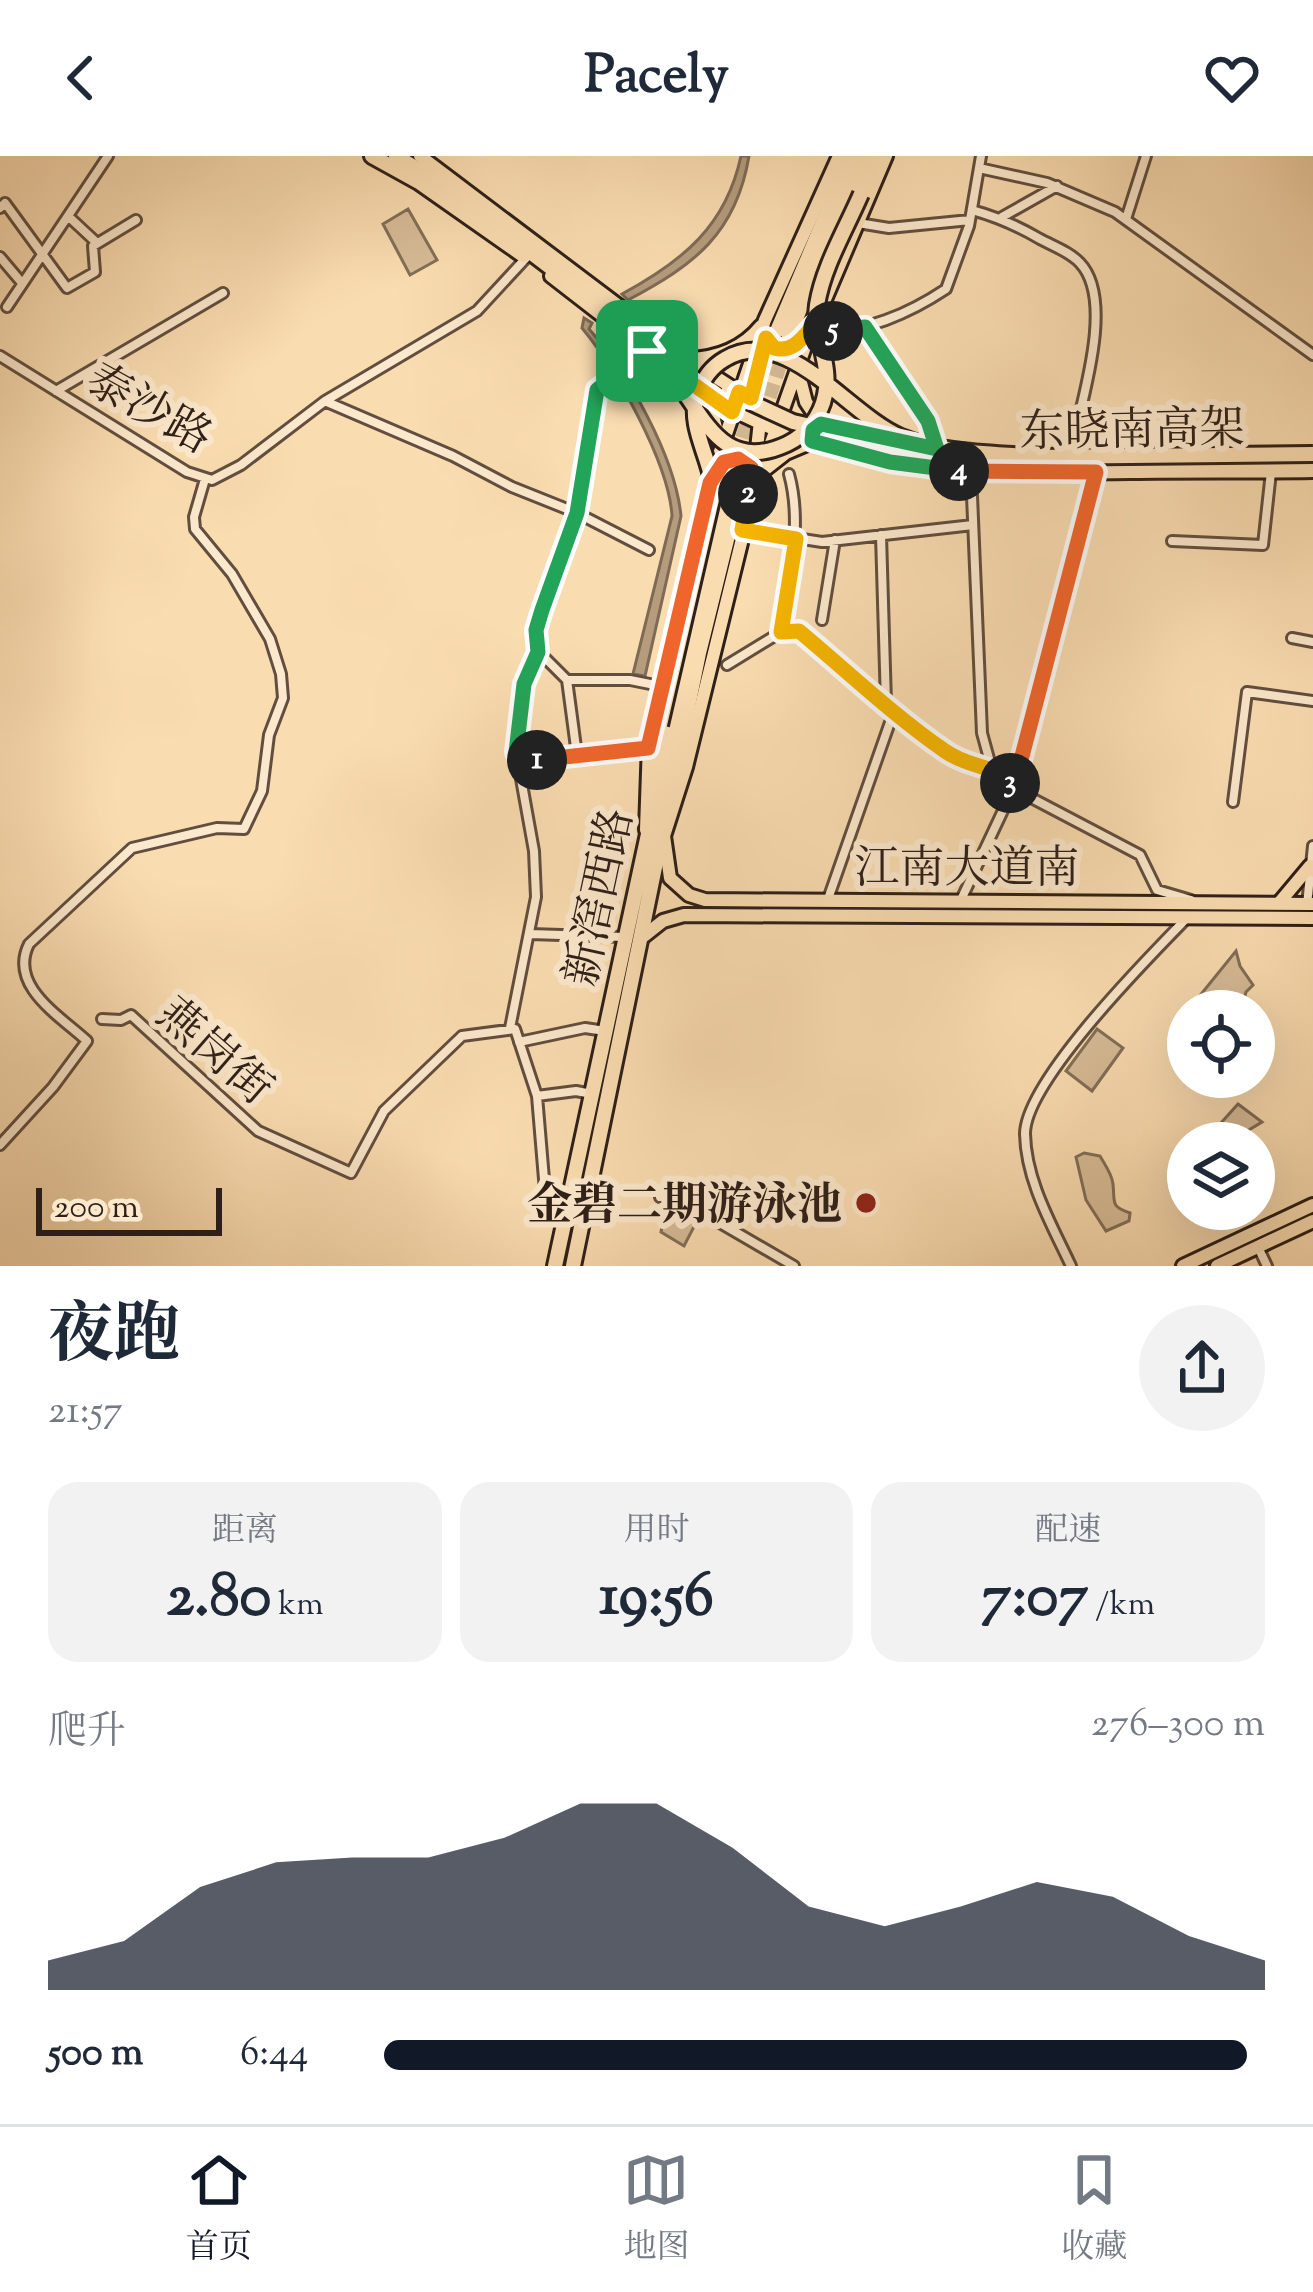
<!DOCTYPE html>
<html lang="zh">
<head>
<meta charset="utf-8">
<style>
	body { margin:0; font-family:"Sorts Mill Goudy","Noto Serif SC",serif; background:#f2f2f3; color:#1f2937; height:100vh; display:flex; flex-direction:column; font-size:45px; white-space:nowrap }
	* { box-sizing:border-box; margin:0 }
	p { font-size:39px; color:#747a83 }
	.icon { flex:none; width:66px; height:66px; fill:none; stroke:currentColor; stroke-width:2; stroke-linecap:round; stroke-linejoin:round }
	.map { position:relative; height:1110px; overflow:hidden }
	.side { display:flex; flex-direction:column; background:#fff; flex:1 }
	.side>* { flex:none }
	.fabs { position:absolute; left:1167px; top:834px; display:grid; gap:24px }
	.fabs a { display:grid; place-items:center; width:108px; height:108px; border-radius:50%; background:#fff; box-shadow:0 12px 48px #0002; font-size:60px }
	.scale { position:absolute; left:36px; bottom:30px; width:186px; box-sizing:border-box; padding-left:12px; border:6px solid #2e1f18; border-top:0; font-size:33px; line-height:42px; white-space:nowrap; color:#2e1f18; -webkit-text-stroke:9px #fce8cc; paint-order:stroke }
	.pin { position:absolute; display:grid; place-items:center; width:102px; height:102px; color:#fff; margin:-51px; border-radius:24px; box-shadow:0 6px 18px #0006 }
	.km { position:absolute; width:60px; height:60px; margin:-30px; border-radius:50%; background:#222; color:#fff; font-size:33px; line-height:60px; text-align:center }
	.round { display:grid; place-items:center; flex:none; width:126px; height:126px; border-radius:63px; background:#f2f2f3 }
	.summary { display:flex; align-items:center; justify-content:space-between; height:204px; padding:0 48px }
	h1 { font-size:66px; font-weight:700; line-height:90px }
	.metrics { display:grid; grid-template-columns:repeat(3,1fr); gap:18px; height:204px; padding:12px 48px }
	.metrics div { display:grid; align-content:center; border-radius:30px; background:#f2f2f3; text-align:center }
	.metrics b { font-size:60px; font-weight:700 }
	.metrics small { font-size:33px; font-weight:400 }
	.metrics p { font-size:33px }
	.chart { height:336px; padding:24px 48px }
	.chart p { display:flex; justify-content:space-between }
	.chart svg { width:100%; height:216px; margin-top:12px; fill:#111827; opacity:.7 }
	ul { padding:0 48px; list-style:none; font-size:39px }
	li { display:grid; grid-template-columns:192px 144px 1fr; align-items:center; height:90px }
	li i { height:30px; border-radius:15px; background:#111827 }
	header { display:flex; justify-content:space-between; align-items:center; height:156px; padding:0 48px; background:#fff; font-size:54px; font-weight:700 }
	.tabs { display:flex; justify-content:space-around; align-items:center; height:168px; border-top:3px solid #e0e1e3; background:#fff; font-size:33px; color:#747a83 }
	.tabs a { display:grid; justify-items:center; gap:6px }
	.tabs .on { color:#111827 }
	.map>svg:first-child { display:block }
	.green { fill:#d7bc97; stroke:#826e58; stroke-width:3 }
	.water { fill:#b59c7d; stroke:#7f6a55; stroke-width:3 }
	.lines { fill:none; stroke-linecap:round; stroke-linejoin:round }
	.highway-tunnel { stroke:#d1b692; stroke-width:14; stroke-dasharray:14 7; stroke-linecap:butt }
	.minor-casing { stroke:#614e3e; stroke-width:14 }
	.major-casing { stroke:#2e1f18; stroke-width:18 }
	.highway-casing { stroke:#2e1f18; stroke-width:20 }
	.minor { stroke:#fce8cc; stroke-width:8 }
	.major { stroke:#fadcb1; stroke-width:12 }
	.highway { stroke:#fadcb1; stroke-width:14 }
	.highway-bridge-casing { stroke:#2e1f18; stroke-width:20; stroke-linecap:butt }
	.highway-bridge { stroke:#fadcb1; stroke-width:14 }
	.split-1-casing { stroke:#fff; stroke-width:24 }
	.split-2-casing { stroke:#fff; stroke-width:24 }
	.split-3-casing { stroke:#fff; stroke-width:24 }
	.split-4-casing { stroke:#fff; stroke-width:24 }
	.split-5-casing { stroke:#fff; stroke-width:24 }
	.split-6-casing { stroke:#fff; stroke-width:24 }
	.split-1 { stroke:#22a559; stroke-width:15 }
	.split-2 { stroke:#f0652b; stroke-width:15 }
	.split-3 { stroke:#f5b400; stroke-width:15 }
	.split-4 { stroke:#f0652b; stroke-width:15 }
	.split-5 { stroke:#22a559; stroke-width:15 }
	.split-6 { stroke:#f5b400; stroke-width:15 }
	.poi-dot { fill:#8f2418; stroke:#fce8cc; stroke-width:4.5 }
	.labels { text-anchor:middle; stroke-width:12; stroke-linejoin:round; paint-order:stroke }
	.street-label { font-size:45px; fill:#2e1f18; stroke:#fce8cc }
	.poi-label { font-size:45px; font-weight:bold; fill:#2e1f18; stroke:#fce8cc; text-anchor:end }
</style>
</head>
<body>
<header><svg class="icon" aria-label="back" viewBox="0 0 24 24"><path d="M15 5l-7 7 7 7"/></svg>Pacely<svg class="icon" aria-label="heart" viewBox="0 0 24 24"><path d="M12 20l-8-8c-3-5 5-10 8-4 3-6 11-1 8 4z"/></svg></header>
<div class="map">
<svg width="1313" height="1110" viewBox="0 0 1313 1110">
	<rect width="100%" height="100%" fill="#fadcb1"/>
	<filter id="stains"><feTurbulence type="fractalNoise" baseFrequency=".00167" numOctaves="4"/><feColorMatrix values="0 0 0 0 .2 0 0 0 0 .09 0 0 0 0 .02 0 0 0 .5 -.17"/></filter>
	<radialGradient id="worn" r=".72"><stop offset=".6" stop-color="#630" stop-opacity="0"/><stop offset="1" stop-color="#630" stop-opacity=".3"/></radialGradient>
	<path class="green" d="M408,53l29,51 -27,15 -27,-51z
		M1236,795l4,15 13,19 -7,7 -5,19 -52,-2z
		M1097,873l26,19 -31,43 -26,-20z
		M1238,948l24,18 -35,21h-12l-4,-9z
		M1084,997l16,3c5,9 12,18 13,28 2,19 -3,22 17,29l-1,8 -23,10 -20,-31 -10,-43z
		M667,1044l10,2 22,15 -15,29 -23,-14z"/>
	<path class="water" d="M741,0h8c-13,78 -55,109 -121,144l-6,-6c61,-33 104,-68 119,-138z
		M584,162l8,5 -3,6c39,44 86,127 92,187l-36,160 -12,-2 39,-158c-3,-53 -56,-147 -90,-188z"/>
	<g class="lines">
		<path class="highway-tunnel" d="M763,261l26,-80
			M736,302l15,-48"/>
		<defs>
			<path id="minor" d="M979,12l68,15 68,29 198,143
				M0,52l5,-5 62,85 28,-16 -2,-26 43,-26
				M972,54c25,7 46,16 68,29 13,7 30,13 40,24 36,38 0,142 -9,188
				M68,60l29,27
				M1002,61l55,-31
				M1126,63l20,-63
				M858,67l31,5 81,-8
				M0,101l22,26
				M7,151l101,-151
				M865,171l63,94 9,27
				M820,172c40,9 93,-17 126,-39l23,-63 12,-70
				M0,200l187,116 25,8 29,-15 84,-64 152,-90 49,-53
				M56,235l167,-98
				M327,246l126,54 59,31 65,26 72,37
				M971,316l11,261 9,33 29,26 120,63 17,35 34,10
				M744,374l78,12 151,-17
				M881,379l5,168
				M1172,385l91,4 8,-73
				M822,464l13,-80
				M781,474c8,-52 22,-105 8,-156
				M1292,482l21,4
				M538,495l29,29
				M727,509l59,-36 13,2 134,112 36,22 22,1
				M567,524h63l30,6
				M567,524l10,75
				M521,607l127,-15
				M1233,646l14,-110 66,9
				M828,743l66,-188
				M960,746l54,-115 82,-314
				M1307,749l6,-59
				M530,778l94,3
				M102,863l19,1 10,-5 127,116 93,42 33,-62 78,-75 53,-7 22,67 8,95 24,11
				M510,872l26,-131 -2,-46 -18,-100 7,-67 15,-33 -2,-21 6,-20 35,-97 20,-123 51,-39
				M519,886l66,-14 20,3
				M537,940l39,-5 16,3
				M0,989l53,-58 34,-46c-27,-25 -79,-55 -58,-97l103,-96 85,-20 27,1 18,-38 7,-56 14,-37 -2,-24 -11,-35 -38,-65 -37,-45 -1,-12 11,-38
				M660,1041l12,-2 122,71
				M1258,1091l9,19
				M1071,1110c-19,-41 -45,-85 -46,-132 0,-52 122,-175 161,-215"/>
			<path id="major" d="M420,0l277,209 42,27
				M886,0l-80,188 -53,150 -67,273 -22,69 6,42 19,17 16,5 608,4
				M551,120l98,76
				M689,203c28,-1 54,-11 72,-33
				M798,215l8,31 14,21
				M674,216c131,102 298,102 456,100 61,-1 122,0 183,-1
				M709,242l10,43
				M746,244l14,21 -4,37
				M755,252l-4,-13 15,-48
				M763,315l23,-18 26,-11
				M716,317l16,-15 12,3 9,14
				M711,322l54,-158 74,-164
				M646,674l3,-87 56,-239
				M1279,747l31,-37 3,5
				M644,780l19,-15 21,-6 629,3
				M1183,1110l130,-61
				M1217,1110l96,-45"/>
			<path id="highway" d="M372,0l47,26 104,73
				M396,0l45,28 282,215
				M861,38l17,-38
				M777,175l74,-175
				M789,181l35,-90 42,-91
				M1062,310l251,-4
				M650,627l10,-58
				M555,1110l143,-664 33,-128
				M573,1110l126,-613 43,-174"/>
		</defs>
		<use href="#minor" class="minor-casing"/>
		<use href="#major" class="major-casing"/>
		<use href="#highway" class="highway-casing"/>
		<use href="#minor" class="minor"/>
		<use href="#major" class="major"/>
		<use href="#highway" class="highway"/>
		<defs>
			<path id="highway-bridge" d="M645,187c12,14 24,28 35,43 27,38 47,86 107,58 19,-9 34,-28 38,-49 7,-31 -12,-59 -8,-90 6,-38 29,-76 44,-111
				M728,236l65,30 135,31
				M1034,301l279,-3
				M916,304l127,6
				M660,569l53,-230c1,-34 -26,-65 -16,-100 5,-15 14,-28 28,-36 61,-37 123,56 176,78 42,17 92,16 137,20"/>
		</defs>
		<use href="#highway-bridge" class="highway-bridge-casing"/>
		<use href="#highway-bridge" class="highway-bridge"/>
	</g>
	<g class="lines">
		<defs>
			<path id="split-1" d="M537,604l-16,3 -5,-11 8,-68 14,-32 -2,-22 6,-20 35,-97 20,-123 50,-39"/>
			<path id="split-2" d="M537,604l111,-12 62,-265 14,-21 14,-3 13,9 -3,26"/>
			<path id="split-3" d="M748,338l-6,36 54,9 -15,93 18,-1c48,40 94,84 146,120 26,18 40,10 65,32"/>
			<path id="split-4" d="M959,315l137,1 -82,315 -4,-4"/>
			<path id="split-5" d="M833,175l32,-4 63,94 9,28 -116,-25 -8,6 -1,11 78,21 69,9"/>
			<path id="split-6" d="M647,195l85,61 7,-20 12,6 15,-60 8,10c18,5 28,-9 39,-22l20,5"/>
		</defs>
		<use href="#split-1" class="split-1-casing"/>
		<use href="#split-2" class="split-2-casing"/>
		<use href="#split-3" class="split-3-casing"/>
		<use href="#split-4" class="split-4-casing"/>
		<use href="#split-5" class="split-5-casing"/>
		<use href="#split-6" class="split-6-casing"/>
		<use href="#split-1" class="split-1"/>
		<use href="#split-2" class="split-2"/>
		<use href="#split-3" class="split-3"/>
		<use href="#split-4" class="split-4"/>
		<use href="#split-5" class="split-5"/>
		<use href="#split-6" class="split-6"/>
	</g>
	<circle class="poi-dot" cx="866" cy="1047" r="12"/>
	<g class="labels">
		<g class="street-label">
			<text transform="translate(150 251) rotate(29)" y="16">泰沙路</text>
			<text transform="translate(1132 272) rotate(-1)" y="16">东晓南高架</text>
			<text x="967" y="726">江南大道南</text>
			<text transform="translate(597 741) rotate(-78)" y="16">新滘西路</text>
			<text transform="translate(216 894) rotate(41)" y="16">燕岗街</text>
		</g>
		<g class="poi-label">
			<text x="842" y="1063">金碧二期游泳池</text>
		</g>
	</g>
	<rect width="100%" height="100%" filter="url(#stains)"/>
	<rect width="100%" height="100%" fill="url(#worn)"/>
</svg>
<div class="fabs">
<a><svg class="icon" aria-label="locate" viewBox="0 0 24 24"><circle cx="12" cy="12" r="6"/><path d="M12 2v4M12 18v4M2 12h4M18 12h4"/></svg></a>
<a><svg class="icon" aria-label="layers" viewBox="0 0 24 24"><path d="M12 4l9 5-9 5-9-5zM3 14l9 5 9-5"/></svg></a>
</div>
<div class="scale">200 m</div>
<div class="pin" style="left:647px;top:195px;background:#1e9e55"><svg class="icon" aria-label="arrive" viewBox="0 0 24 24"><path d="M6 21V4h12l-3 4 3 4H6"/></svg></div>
<b class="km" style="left:537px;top:604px">1</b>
<b class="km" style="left:748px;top:338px">2</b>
<b class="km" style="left:1010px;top:627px">3</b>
<b class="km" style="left:959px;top:315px">4</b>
<b class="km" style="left:833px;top:175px">5</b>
</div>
<section class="side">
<div class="summary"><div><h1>夜跑</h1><p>21:57</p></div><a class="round"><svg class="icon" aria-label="share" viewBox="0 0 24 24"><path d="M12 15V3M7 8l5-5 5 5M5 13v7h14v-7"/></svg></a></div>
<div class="metrics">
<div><p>距离</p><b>2.80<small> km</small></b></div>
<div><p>用时</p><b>19:56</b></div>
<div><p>配速</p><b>7:07<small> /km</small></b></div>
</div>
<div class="chart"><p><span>爬升</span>276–300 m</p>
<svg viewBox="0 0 160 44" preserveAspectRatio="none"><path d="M0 44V38L10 34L20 23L30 18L40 17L50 17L60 13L70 6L80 6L90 15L100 27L110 31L120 27L130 22L140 25L150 33L160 38V44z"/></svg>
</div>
<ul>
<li><b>500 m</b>6:44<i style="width:98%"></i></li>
</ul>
</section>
<nav class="tabs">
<a class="on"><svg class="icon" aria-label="home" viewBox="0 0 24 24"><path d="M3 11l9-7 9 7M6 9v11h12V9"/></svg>首页</a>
<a><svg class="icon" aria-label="map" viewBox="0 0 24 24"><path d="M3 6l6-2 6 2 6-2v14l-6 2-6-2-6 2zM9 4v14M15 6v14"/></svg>地图</a>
<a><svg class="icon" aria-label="saved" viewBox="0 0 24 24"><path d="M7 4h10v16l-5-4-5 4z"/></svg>收藏</a>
</nav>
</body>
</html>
